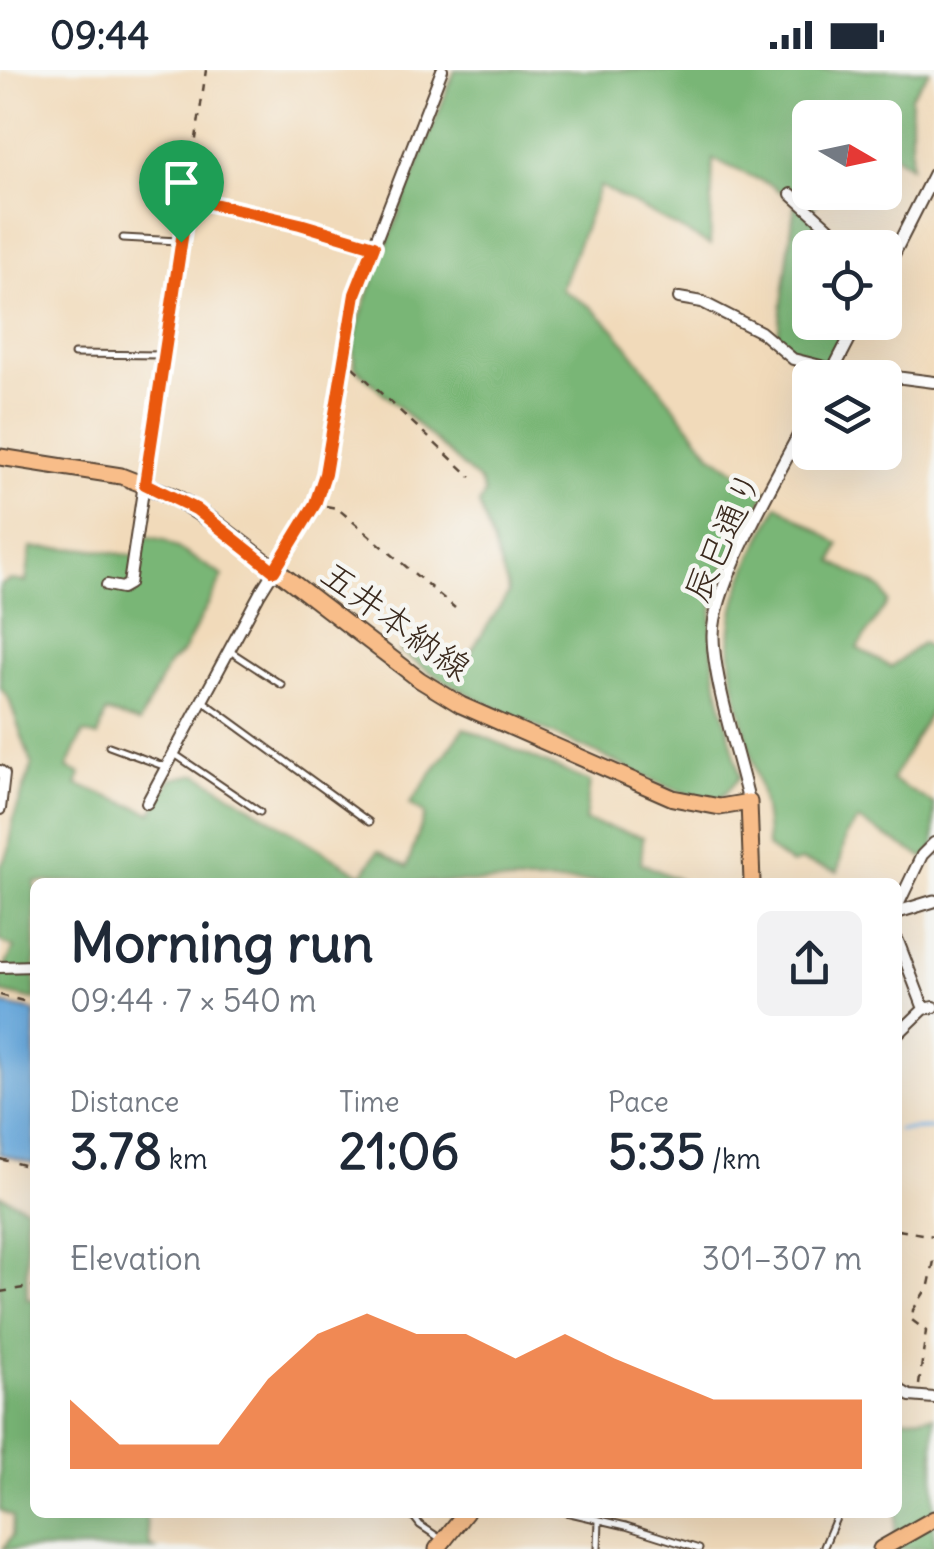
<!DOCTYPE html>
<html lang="en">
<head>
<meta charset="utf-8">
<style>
	body { margin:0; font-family:Delius,"Klee One",sans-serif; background:#f2f2f3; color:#1f2937; height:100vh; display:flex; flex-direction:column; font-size:38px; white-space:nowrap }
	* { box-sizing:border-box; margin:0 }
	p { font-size:32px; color:#747a83 }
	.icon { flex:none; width:55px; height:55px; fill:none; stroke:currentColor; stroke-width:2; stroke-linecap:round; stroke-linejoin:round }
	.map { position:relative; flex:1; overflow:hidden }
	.side { position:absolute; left:30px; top:808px; width:872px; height:640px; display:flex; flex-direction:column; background:#fff; border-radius:15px; box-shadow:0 10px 40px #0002 }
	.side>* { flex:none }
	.needle { width:65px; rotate:99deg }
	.tools { position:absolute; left:792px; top:30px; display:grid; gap:20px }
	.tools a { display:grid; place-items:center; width:110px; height:110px; border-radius:15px; background:#fff; box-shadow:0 10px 40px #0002; font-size:50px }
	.pin { position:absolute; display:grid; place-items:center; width:85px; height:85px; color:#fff; margin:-102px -42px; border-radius:50% 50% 50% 0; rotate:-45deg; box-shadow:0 0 10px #0007 }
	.pin .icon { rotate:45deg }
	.round { display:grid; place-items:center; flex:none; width:105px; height:105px; border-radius:15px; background:#f2f2f3 }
	.overview { display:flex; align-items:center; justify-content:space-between; height:170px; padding:0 40px }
	h1 { font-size:55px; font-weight:700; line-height:75px }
	.stats { display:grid; grid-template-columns:repeat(3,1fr); gap:15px; height:170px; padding:10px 40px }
	.stats div { display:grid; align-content:center }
	.stats b { font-size:50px; font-weight:700 }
	.stats small { font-size:28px; font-weight:400 }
	.stats p { font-size:28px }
	.chart { height:280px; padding:20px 40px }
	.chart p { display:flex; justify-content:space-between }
	.chart svg { width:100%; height:180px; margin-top:10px; fill:#ea580c; opacity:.7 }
	.status { display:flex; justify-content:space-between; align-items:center; height:70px; padding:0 50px; background:#fff; direction:ltr }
	.status svg { height:28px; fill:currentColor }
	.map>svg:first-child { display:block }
	.forest { fill:#79b676; stroke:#5a704a; stroke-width:2.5 }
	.water { fill:#6cacdf; stroke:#546b7e; stroke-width:2.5 }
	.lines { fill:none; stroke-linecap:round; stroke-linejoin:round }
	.stream { stroke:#6cacdf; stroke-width:4 }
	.service-casing { stroke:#564435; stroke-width:9 }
	.minor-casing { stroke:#564435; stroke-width:14 }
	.tertiary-casing { stroke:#564435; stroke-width:15 }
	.primary-casing { stroke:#564435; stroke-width:19 }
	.path { stroke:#564435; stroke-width:2.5; stroke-dasharray:8 8; stroke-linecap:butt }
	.service { stroke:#fff; stroke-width:5 }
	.minor { stroke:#fff; stroke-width:10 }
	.tertiary { stroke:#fff; stroke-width:11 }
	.primary { stroke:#f8bd89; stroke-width:15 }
	.route-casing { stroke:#fff; stroke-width:20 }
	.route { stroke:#ea580c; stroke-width:12 }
	.labels { text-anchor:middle; stroke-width:9; stroke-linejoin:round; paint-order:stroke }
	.street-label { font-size:35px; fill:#3b2a1e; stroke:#f6f6f2 }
</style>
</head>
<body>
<div class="status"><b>09:44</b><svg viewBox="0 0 49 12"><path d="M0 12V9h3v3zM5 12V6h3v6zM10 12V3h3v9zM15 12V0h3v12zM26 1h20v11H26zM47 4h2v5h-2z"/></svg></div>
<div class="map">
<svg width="934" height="1479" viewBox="0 0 934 1479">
	<rect width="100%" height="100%" fill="#f6f6f2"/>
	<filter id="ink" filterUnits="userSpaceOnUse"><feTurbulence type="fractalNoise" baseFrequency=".01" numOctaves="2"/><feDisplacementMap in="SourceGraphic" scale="20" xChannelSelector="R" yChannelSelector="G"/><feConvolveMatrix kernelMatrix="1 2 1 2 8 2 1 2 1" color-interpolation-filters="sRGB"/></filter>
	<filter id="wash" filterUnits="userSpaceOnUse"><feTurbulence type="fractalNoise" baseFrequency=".0048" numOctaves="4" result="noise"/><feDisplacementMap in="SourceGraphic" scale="40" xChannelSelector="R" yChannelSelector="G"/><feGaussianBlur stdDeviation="2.25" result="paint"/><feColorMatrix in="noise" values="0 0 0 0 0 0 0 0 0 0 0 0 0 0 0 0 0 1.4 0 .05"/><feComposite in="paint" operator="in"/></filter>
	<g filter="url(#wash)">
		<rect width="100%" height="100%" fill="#f1daba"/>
		<path class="forest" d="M455,0h475l-19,26v71l-26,-19v-30h-75v74l14,1 -15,21 39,33 -38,1v74l42,1 -23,46 -34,-12 -17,-22 17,-133 -24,-17 -58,-26 -3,86 -110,-59 -39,103 30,18 23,22 97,125 56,38c-16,29 -37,58 -48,89 -21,63 7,133 21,196l-20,22c-41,-1 -78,-25 -115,-42 -71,-32 -143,-60 -206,-106l12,-8 45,32 52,-81 -1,-9 -28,-81 6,-10 -4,-11 -126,-116c-6,-23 7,-54 14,-76z
			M778,435l61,39 -6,18 49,27 6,13 -31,46 34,19 31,-24 12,7v55l-42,75 42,24v45l-10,9 -66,-38 -12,15 -8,37 -37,-11 -10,3 -24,-17c1,-76 -46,-151 -35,-228 6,-40 28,-79 46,-114z
			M145,466l19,4 59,36 -40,76 -14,12 -30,59 -33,-11 -8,25 -15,-4 -16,35 14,6 -4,11 75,28 19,-34 27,-5 164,101 16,-24 29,16 18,-53 -15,-10 54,-76 126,54 -5,39 58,16 -2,26 42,19h-648v118l-35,-8v-15l14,-29 -14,-7v-73l9,-18 5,-33 18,-52 -23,-66 -9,-12v-102l11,-5 15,2 5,-34 60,1 48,8z
			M0,1125l26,12 1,92 8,1v212l110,1 5,33 5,3h-152l9,-13 1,-19 -13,-7z
			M934,1346v133h-41l6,-62 -1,-68z"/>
		<path class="water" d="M0,934l35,7v153l-35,-10z"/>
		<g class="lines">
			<path class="stream" d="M898,1060l36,-2"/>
		</g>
	</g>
	<g filter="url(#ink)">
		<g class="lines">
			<defs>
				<path id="service" d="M123,168l55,3
					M74,284l87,1
					M230,581l52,34
					M203,631l166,121
					M109,676l57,21
					M176,685l84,57
					M410,1442l10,13 21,14
					M566,1442l60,14 73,23
					M598,1479l1,-29
					M823,1479l13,-31 -1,-6"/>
				<path id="minor" d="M791,124l60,54
					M679,228l23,4 59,30 32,27 40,10 101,13
					M107,515l15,3 7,-4 58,-387
					M0,701l4,3 -4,35
					M147,733l113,-210 55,-89 10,-30 30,-180 87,-224
					M898,835l24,-50 12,-12
					M898,871l26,68
					M0,897l35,-1
					M898,964l26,-25 10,-2
					M898,1319l12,7 24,2"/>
				<path id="tertiary" d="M885,201l49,-97
					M829,308l29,-56
					M749,732c-11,-47 -35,-119 -36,-165 -1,-54 70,-170 97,-223
					M898,842l36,-11"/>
				<path id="primary" d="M0,387l121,19 54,21 40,26 205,157 41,25 212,93 47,9 29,-5 3,80
					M437,1479l29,-37
					M881,1479l53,-30"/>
			</defs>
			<use href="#service" class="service-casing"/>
			<use href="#minor" class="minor-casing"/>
			<use href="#tertiary" class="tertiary-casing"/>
			<use href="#primary" class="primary-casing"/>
			<path class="path" d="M189,117l17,-117
				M200,130l161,42
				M353,297l118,110
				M326,436l11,2 118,100
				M0,925l35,9
				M0,1089l35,9
				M898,1160l36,6
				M0,1222l35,-6
				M919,1315l7,-54 -14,-11 1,-10 16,-25 5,-24"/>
			<use href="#service" class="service"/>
			<use href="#minor" class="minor"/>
			<use href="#tertiary" class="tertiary"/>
			<use href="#primary" class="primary"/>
		</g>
	</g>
	<g class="lines" filter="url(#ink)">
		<defs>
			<path id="route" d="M188,128l112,26 74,22 -19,48 -30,180 -10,30 -41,67 -78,-62 -51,-25z"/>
		</defs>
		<use href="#route" class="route-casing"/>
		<use href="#route" class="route"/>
	</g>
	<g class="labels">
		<g class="street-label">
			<text transform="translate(723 466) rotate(-66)" y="12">辰巳通り</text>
			<text transform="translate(396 551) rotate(36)" y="12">五井本納線</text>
		</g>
	</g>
</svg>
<div class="tools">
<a><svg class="needle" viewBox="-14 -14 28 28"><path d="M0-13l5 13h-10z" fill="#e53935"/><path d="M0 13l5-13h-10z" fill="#747a83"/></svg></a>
<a><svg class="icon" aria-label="locate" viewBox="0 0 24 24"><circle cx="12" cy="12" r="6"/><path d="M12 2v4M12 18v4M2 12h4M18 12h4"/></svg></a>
<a><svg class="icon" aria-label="layers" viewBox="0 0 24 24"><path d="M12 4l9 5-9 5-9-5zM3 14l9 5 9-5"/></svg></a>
</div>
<div class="pin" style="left:181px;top:172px;background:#1e9e55"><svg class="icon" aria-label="arrive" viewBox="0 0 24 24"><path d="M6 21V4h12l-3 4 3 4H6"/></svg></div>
<section class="side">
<div class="overview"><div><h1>Morning run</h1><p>09:44 · 7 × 540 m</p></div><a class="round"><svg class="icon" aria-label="share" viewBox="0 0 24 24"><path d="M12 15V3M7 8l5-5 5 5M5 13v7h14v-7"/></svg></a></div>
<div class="stats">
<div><p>Distance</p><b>3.78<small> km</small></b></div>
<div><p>Time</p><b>21:06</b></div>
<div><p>Pace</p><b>5:35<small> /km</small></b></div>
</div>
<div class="chart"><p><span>Elevation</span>301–307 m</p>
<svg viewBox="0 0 160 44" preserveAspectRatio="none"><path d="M0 44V27L10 38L20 38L30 38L40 22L50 11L60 6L70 11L80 11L90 17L100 11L110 17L120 22L130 27L140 27L150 27L160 27V44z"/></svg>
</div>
</section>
</div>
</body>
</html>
